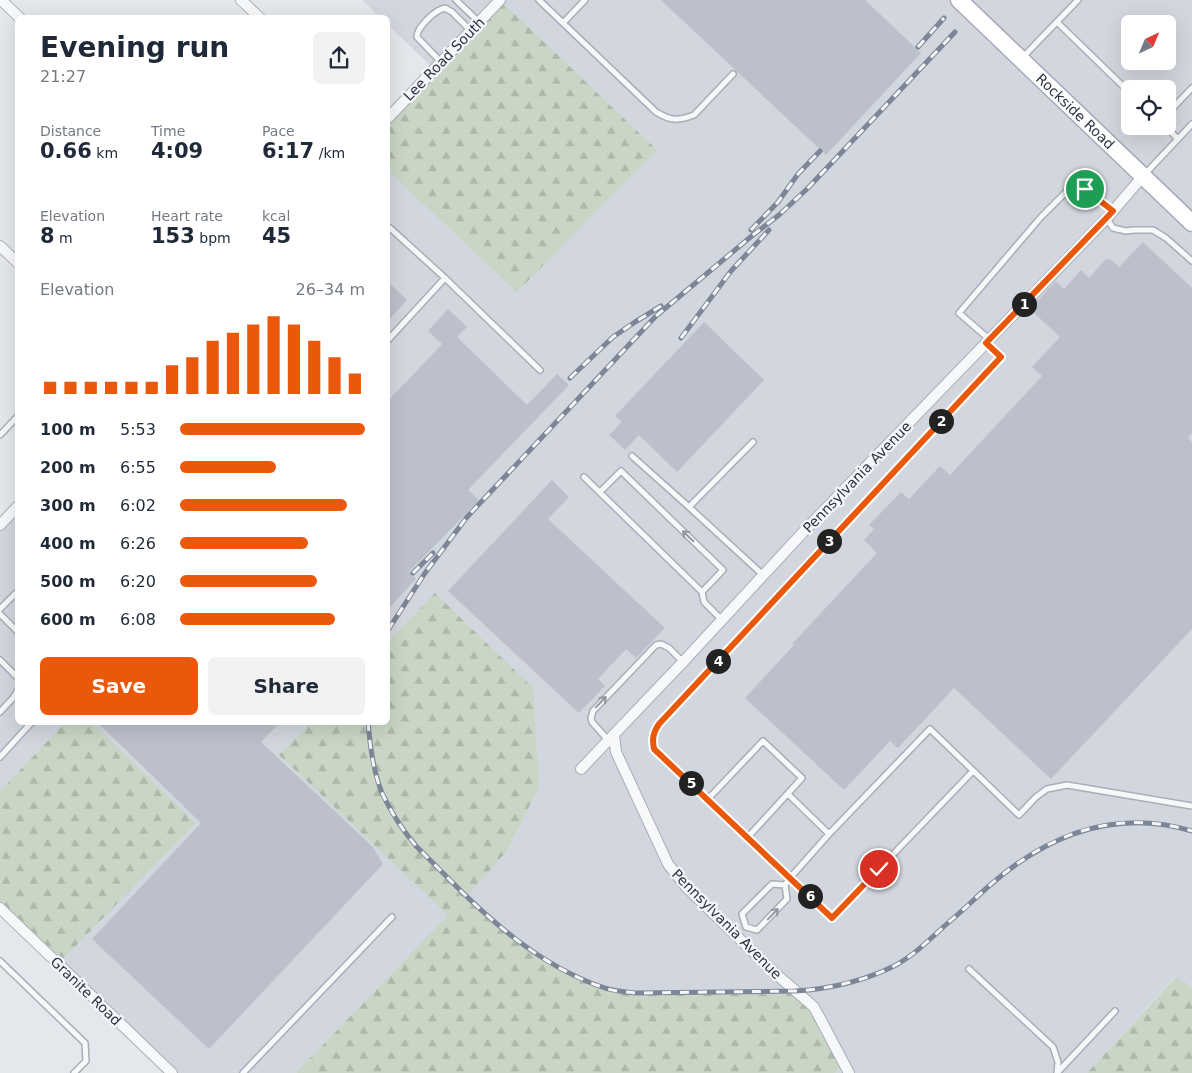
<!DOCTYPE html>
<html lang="en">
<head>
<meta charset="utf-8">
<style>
	body { margin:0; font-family:"DejaVu Sans",sans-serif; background:#f2f2f3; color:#1f2937; height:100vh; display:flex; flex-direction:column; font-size:19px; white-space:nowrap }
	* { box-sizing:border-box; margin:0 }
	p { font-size:16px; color:#747a83 }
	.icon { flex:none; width:28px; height:28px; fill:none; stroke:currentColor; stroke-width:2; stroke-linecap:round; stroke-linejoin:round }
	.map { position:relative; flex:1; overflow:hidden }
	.side { position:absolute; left:15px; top:15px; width:375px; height:710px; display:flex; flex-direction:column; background:#fff; border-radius:8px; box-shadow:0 5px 20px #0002 }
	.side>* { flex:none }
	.needle { width:32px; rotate:44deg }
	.fabs { position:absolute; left:1121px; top:15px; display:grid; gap:10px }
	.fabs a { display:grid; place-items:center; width:55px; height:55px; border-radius:8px; background:#fff; box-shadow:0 5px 20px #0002; font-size:25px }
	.pin { position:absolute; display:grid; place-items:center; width:42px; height:42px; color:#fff; margin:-21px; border:2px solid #fff; border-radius:50%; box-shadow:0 1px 5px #0007 }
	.km { position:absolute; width:25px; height:25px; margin:-12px; border-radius:50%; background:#222; color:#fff; font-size:14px; line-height:25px; text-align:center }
	.round { display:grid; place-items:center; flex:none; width:52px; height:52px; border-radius:8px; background:#f2f2f3 }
	.headline { display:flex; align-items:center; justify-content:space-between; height:85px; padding:0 25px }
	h1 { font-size:28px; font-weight:700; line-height:38px }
	.figures { display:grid; grid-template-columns:repeat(3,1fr); gap:8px; height:85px; padding:5px 25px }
	.figures div { display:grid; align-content:center }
	.figures b { font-size:21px; font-weight:700 }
	.figures small { font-size:14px; font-weight:400 }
	.figures p { font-size:14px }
	.chart { height:140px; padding:10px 25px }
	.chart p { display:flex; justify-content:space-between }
	.chart svg { width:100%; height:90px; margin-top:5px; stroke:#ea580c; stroke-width:6 }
	.action { display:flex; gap:10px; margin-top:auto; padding:10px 25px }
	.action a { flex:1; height:58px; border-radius:8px; background:#ea580c; color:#fff; font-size:20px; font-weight:700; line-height:58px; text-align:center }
	.action a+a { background:#f2f2f3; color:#1f2937 }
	ul { padding:0 25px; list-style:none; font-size:16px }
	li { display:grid; grid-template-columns:80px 60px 1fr; align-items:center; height:38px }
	li i { height:12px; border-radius:6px; background:#ea580c }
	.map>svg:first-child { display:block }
	.built { fill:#d2d6de; fill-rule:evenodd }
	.forest { fill:url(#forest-firs) }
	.building { fill:#bbc0ca }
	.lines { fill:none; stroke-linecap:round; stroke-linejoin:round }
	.lane-casing { stroke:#a9aeb7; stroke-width:8 }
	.street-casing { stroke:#a9aeb7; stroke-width:12 }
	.primary-casing { stroke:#a3abb8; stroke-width:19 }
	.lane { stroke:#f7f8fa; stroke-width:5 }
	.street { stroke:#f7f8fa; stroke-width:10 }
	.primary { stroke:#fff; stroke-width:16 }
	.rail-casing { stroke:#7d8696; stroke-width:5 }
	.rail { stroke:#f4f6f9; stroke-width:3; stroke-dasharray:9; stroke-linecap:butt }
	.oneway { stroke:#9196a0 }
	.route-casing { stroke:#fff; stroke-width:10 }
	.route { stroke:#ea580c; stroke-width:6 }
	.labels { text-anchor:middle; stroke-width:4.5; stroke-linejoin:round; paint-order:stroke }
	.street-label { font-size:14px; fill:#2b3445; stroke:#f4f6f9 }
</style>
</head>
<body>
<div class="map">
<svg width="1192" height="1073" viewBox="0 0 1192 1073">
	<defs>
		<pattern id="forest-firs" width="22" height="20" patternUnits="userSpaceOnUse" patternTransform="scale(1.25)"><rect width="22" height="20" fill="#c9d6c5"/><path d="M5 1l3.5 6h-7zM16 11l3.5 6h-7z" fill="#adb8ab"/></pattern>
	</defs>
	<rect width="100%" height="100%" fill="#e4e7ec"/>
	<path class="built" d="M362,0h138l-66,69 -46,-44v-7l-8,-1z
		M500,0h692v988l-17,-11 -88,96h-252l9,-9 -83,-72 -125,1 -19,-2 -17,-4 -23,-10 -29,-16 -24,-16 -32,-25 -26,-23 -170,176h-124l-172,-165v-383l17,-19 1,216h370v-551l130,121zM1130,24h38v37h-38zM1130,89h38v37h-38z"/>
	<path class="forest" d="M500,0l157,150 -140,142 -129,-121v-53z
		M435,593l98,95 6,99 -33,65 -40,45c31,29 64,55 101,75 11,5 23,12 35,15 12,3 23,5 34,6l159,-2 19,16 30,57 -9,9h-539l152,-158 -169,-160 32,-32 77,-1v-80z
		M65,723h27l104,100 -138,141 -58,-56v-117z
		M1176,977l16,11v85h-105z"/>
	<path class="building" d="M661,0h204l56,53 -95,102z
		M1143,242l49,46v145l-4,5 4,4v187l-141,150 -97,-91 -56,60 -8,-7 -46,49 -99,-92 49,-53 -2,-1 85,-91 -13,-13 10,-11 -5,-4 32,-33 8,7 31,-33 10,9 92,-99 -10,-9 28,-30 -30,-28 26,-28 8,8 17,-19 8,8 16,-18 5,-1 9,8z
		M388,282l19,18 -19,21z
		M448,309l19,18 -10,10 70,68 30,-31 12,11 -101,105 11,10 -70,72 7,7 -28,30v-208l54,-57 -14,-13z
		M704,322l60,58 -87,92 -38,-37 -14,15 -16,-15 13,-13 -7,-6z
		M552,480l17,17 -21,22 117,109 -29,30 -10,-9 -28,30 7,7 -26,27 -131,-122z
		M97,722h183l-19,20 112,105 10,17 -174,185 -117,-110 109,-116z"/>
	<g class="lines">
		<defs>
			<path id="lane" d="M456,0l23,22
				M539,0l24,23 22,-23
				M1057,22l73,71
				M563,23l93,89c15,9 22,9 38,3l39,-41
				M1023,57l55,-57
				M441,62l-24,-25c0,-10 18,-27 28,-29l7,4 19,19
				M1168,113l24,-25
				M1165,126l13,13
				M1145,174l47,-50
				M1107,219l6,9 13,3 8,-1h19l13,8 26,23
				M388,230l2,-2 55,50 95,92
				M989,339l-30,-26 82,-96 31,-31 13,3 27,22
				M388,340l57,-62
				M986,343l15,14 -342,367c-6,9 -7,15 -5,25l136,129 39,-44 101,-105 89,86 17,-18 11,-8 20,-4 125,21
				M0,435l18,-19
				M753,442l-64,65 74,68
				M632,456l57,51
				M584,477l118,115 2,10 18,18
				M600,492l21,-21 102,99 -21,22
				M0,609l18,-18
				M0,614l18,18
				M0,660l18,18
				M0,712l13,-14 5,-8
				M608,740l-16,-18 -1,-4 2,-7 63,-66 5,-1 8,4 14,14
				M0,757l32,-35
				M788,794l41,40
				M708,799l55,-58 39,37 -54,59
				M746,927l11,3 30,-31 -2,-14 5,-7 42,40 141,-147
				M746,927l-4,-13 30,-30 13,1
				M0,961l85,82 1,18 -12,12
				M969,969l84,78 5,15 -1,11
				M243,1073l149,-156
				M1057,1073l58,-62"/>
			<path id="street" d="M1,0l19,18
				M241,0l19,18
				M388,118l112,-118
				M0,246l18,17
				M0,525l18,-19
				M614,735l2,17 52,112 19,24 89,86 38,33 35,66
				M581,769l102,-107 123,-133 301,-311 36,-42
				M0,908l172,165"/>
			<g id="primary">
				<path id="s1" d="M959,0l233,223"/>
			</g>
		</defs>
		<use href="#lane" class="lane-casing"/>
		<use href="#street" class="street-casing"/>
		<use href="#primary" class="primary-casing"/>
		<use href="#lane" class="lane"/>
		<use href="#street" class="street"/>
		<use href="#primary" class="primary"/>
		<defs>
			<path id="rail" d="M918,47l26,-29
				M751,230l27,-28 20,-28 22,-23
				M681,338l50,-67 38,-41
				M570,378l43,-41 22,-15 26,-16
				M413,573l20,-20
				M388,630l37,-57 42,-56 189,-201 97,-81 26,-20 29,-27 147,-156
				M368,722c2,24 5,49 14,71 9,19 21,38 35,54 9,9 18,18 27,27 44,45 94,90 155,112 12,5 25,6 37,7l159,-2c34,-2 69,-10 99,-25 21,-11 38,-29 56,-45 14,-11 26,-24 39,-35 59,-52 126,-78 203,-55"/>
		</defs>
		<use href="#rail" class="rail-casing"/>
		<use href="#rail" class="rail"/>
	</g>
	<defs><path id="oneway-shaft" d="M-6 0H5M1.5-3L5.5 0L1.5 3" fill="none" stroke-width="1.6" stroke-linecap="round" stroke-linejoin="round" transform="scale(1.25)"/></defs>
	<g class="oneway">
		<use href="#oneway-shaft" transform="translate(688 536) rotate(-136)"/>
		<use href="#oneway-shaft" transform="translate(601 702) rotate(-46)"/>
		<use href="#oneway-shaft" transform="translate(773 914) rotate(-46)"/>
	</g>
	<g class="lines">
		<defs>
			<path id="route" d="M879,869l-47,49 -178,-169c-2,-10 -1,-16 5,-25l342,-367 -15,-14 127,-132 -28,-22"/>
		</defs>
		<use href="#route" class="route-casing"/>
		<use href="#route" class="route"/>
	</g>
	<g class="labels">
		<g class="street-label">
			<text transform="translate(444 59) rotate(-46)" y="5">Lee Road South</text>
			<text dy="5" stroke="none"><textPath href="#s1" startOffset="161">Rockside Road</textPath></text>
			<text transform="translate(857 477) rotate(-46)" y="5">Pennsylvania Avenue</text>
			<text transform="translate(727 924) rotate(45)" y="5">Pennsylvania Avenue</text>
			<text transform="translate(86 991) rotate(44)" y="5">Granite Road</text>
		</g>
	</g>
</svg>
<div class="fabs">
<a><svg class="needle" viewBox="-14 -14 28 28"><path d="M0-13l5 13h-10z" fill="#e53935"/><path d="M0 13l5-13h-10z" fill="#747a83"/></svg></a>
<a><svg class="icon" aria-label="locate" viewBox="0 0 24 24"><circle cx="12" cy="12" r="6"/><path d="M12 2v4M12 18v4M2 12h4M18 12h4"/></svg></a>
</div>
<div class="pin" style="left:1085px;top:189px;background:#1e9e55"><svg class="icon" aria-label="arrive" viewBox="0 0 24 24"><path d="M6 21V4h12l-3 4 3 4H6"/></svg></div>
<div class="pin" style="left:879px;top:869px;background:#d93025"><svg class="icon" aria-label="check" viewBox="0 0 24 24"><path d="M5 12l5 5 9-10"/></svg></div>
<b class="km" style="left:1024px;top:304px">1</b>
<b class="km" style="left:941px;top:421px">2</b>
<b class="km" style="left:829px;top:541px">3</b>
<b class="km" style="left:718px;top:661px">4</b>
<b class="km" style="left:691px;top:783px">5</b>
<b class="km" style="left:810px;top:896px">6</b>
<section class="side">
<div class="headline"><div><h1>Evening run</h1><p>21:27</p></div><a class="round"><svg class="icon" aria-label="share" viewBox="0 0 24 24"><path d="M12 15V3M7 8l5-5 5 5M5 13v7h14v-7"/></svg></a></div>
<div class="figures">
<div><p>Distance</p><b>0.66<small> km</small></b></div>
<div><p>Time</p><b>4:09</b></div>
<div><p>Pace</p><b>6:17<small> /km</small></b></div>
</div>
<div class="figures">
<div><p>Elevation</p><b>8<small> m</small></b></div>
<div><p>Heart rate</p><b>153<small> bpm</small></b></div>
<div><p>kcal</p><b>45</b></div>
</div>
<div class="chart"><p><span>Elevation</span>26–34 m</p>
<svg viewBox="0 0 160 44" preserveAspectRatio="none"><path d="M5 44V38M15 44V38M25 44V38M35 44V38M45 44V38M55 44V38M65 44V30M75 44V26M85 44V18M95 44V14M105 44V10M115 44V6M125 44V10M135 44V18M145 44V26M155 44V34"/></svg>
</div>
<ul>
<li><b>100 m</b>5:53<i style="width:100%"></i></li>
<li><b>200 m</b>6:55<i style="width:52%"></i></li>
<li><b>300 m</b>6:02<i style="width:90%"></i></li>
<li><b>400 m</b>6:26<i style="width:69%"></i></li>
<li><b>500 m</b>6:20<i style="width:74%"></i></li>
<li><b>600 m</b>6:08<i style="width:84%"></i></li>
</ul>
<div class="action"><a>Save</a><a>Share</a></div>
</section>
</div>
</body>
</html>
